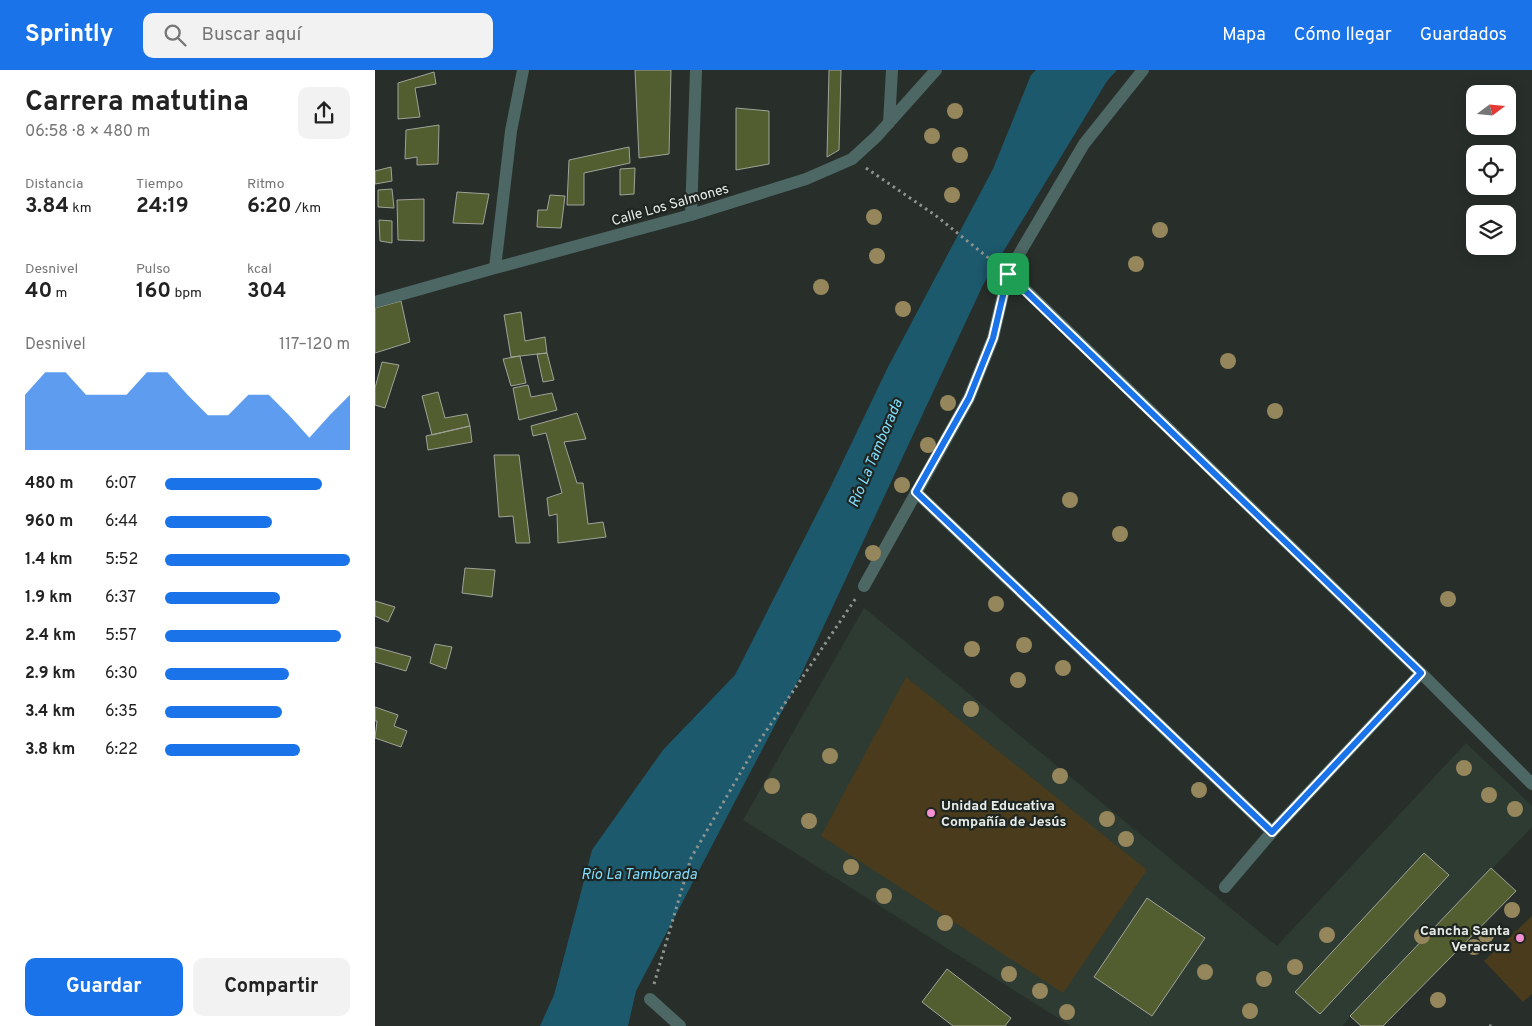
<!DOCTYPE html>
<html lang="es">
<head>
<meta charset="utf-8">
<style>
	body { margin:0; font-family:Overpass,sans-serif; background:#f2f2f2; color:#222; height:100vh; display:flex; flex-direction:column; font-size:19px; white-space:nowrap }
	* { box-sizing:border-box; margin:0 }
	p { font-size:16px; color:#767676 }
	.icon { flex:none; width:28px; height:28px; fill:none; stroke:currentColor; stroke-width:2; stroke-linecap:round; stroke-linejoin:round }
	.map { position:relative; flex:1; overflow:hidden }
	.panel { display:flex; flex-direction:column; background:#fff; width:375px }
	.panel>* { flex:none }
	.needle { width:32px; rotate:74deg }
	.tools { position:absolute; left:1091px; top:15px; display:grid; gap:10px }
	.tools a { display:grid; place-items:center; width:50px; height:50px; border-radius:10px; background:#fff; box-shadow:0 2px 12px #0003; font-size:25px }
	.pin { position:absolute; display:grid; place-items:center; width:42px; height:42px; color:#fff; margin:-21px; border-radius:10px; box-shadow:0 2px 8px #0006 }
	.round { display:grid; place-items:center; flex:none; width:52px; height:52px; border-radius:10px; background:#f2f2f2 }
	.headline { display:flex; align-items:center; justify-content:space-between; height:85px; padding:0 25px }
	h1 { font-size:28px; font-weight:700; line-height:38px }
	.figures { display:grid; grid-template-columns:repeat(3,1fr); gap:8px; height:85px; padding:5px 25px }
	.figures div { display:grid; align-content:center }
	.figures b { font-size:21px; font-weight:700 }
	.figures small { font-size:14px; font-weight:400 }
	.figures p { font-size:14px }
	.chart { height:140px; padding:10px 25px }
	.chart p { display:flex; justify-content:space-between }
	.chart svg { width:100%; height:90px; margin-top:5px; fill:#1a73e8; opacity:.7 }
	.primary-button { display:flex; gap:10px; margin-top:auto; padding:10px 25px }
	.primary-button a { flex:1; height:58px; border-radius:10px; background:#1a73e8; color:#fff; font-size:20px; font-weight:700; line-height:58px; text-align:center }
	.primary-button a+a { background:#f2f2f2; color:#222 }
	ul { padding:0 25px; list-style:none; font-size:16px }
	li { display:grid; grid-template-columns:80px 60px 1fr; align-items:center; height:38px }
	li i { height:12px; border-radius:6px; background:#1a73e8 }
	header { display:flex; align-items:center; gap:30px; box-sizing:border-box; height:70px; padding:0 25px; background:#1a73e8; color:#fff }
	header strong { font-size:24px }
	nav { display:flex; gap:28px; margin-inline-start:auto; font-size:18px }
	.search { width:350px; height:45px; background:#f2f2f2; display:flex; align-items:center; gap:12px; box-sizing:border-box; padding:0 18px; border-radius:10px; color:#767676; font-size:19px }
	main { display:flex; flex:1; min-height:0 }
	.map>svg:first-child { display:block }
	.built { fill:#2e3b32 }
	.green { fill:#493b1b }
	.water { fill:#1c596d }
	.building { fill:#535e30; stroke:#a0a299 }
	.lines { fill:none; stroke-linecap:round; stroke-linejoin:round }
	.path { stroke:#8d938f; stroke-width:3; stroke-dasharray:2.5 4; stroke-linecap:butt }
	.minor { stroke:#4d6765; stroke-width:12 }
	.tree { fill:#96865c }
	.route-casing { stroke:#fff; stroke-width:10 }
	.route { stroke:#1a73e8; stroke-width:6 }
	.poi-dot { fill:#f690d0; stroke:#1f2521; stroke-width:2 }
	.labels { text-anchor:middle; stroke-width:4.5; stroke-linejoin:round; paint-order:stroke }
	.street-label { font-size:14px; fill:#e7ece9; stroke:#1f2521 }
	.poi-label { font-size:14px; font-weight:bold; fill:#e7ece9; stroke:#1f2521; text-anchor:start }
	.water-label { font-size:15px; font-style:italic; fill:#81ddfe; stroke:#1f2521 }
</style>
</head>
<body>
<header>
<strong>Sprintly</strong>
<div class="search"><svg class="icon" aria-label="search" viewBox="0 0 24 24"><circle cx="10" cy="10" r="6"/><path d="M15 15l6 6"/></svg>Buscar aquí</div>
<nav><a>Mapa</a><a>Cómo llegar</a><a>Guardados</a></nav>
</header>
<main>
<section class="panel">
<div class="headline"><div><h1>Carrera matutina</h1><p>06:58 · 8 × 480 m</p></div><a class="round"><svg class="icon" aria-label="share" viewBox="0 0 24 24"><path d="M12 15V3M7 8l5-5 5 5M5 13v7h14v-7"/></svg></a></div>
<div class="figures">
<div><p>Distancia</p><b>3.84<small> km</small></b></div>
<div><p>Tiempo</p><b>24:19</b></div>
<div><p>Ritmo</p><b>6:20<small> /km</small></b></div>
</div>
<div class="figures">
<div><p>Desnivel</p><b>40<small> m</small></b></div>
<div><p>Pulso</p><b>160<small> bpm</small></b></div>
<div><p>kcal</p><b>304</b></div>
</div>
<div class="chart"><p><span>Desnivel</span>117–120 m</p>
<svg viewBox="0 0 160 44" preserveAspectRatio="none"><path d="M0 44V17L10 6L20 6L30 17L40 17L50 17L60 6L70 6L80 17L90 27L100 27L110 17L120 17L130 27L140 38L150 27L160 17V44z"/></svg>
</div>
<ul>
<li><b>480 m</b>6:07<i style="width:85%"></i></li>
<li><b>960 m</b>6:44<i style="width:58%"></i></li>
<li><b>1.4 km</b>5:52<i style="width:100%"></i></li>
<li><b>1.9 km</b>6:37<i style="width:62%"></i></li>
<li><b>2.4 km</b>5:57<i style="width:95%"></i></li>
<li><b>2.9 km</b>6:30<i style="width:67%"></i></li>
<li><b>3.4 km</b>6:35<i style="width:63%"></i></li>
<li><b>3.8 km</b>6:22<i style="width:73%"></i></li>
</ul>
<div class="primary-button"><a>Guardar</a><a>Compartir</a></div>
</section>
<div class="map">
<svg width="1157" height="956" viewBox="0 0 1157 956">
	<rect width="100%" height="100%" fill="#282f2a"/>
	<path class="built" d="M489,538l413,338 189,-203 66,63v21l-182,189 -7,10h-272l-328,-206z"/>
	<path class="green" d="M531,607l241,193 -84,123 -242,-157z
		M1157,846v78l-9,8 -39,-41z"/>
	<path class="water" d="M661,0h81l-10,11 -124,204 -184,394 -163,312 -8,35h-88l14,-31 38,-145 71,-100 72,-75 96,-189 57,-119 105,-198 38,-94z"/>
	<path class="building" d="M260,0h36l-2,84 -30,4z
		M454,0h12l-2,80 -12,7z
		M59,2l2,12 -21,4 5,29 -22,2v-36z
		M361,38l33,3v53l-33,6z
		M64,55l-1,39 -21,1v-8l-12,2 1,-29z
		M254,77l1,16 -46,10v32h-17l2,-45z
		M16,97l1,14 -17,3v-13z
		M260,98l-1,26 -14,1v-26z
		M17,119l2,19 -16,-1v-17z
		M82,122l32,2 -6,30 -30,-1z
		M175,125l15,1 -4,32 -24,-1 1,-17h9z
		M49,129v42l-26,-1 -1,-40z
		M4,150l13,1v22l-12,-2z
		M26,231l9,41 -35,11v-45z
		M146,242l4,29 20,-4 2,16 -36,4 -7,-42z
		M172,283l7,27 -11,2 -6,-28z
		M145,286l6,27 -15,3 -8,-27z
		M7,292l17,3 -14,43 -10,-3v-17z
		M153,315l3,12 21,-4 5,17 -38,10 -6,-32z
		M63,322l7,26 22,-4 3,12 -38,9 -10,-39z
		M202,343l9,26 -22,3 13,41h6l5,41 15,-2 3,15 -48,6 -1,-29 -8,2 -2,-18 15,-5 -16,-60 -13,3 -2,-10z
		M95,356l2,16 -44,8 -2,-14z
		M119,385h25l11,88h-14l-3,-27 -14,1z
		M90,498l30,2 -3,27 -30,-4z
		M0,531l20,6 -7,15 -13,-6z
		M60,574l17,3 -6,22 -16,-6z
		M0,577l36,10 -5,14 -31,-9z
		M0,637l23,8 -4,11 13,5 -6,16 -26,-9 2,-17h-2z
		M1049,783l25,22 -129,139 -25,-22z
		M1116,798l25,23 -133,135h-22l-11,-10z
		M772,828l58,40 -53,78 -58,-39z
		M572,899l64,49 -6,8h-52l-31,-24z"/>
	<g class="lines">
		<path class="path" d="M491,98l69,47 61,49
			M279,914l37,-126 65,-112 100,-148
			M1114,956h4"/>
		<path class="minor" d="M514,53l3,-53
			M316,145l5,-145
			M120,198l16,-137 12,-61
			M633,203l413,400 111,111
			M0,232l120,-34 196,-53 115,-36 46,-20 25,-23 59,-66
			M541,422l356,340
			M489,516l105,-188 24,-60 15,-65 76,-129 59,-74
			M850,817l47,-55 149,-159
			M275,929l30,27"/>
	</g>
	<g class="tree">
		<circle cx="580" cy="41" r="8"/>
		<circle cx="557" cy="66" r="8"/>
		<circle cx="585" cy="85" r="8"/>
		<circle cx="577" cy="125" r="8"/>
		<circle cx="499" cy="147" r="8"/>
		<circle cx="785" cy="160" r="8"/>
		<circle cx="502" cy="186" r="8"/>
		<circle cx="761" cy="194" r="8"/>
		<circle cx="446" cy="217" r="8"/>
		<circle cx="528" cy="239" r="8"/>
		<circle cx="853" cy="291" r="8"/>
		<circle cx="573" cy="333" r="8"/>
		<circle cx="900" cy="341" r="8"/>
		<circle cx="553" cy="375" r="8"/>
		<circle cx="527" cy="415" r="8"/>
		<circle cx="695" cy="430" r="8"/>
		<circle cx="745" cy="464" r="8"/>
		<circle cx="498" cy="483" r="8"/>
		<circle cx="1073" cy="529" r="8"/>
		<circle cx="621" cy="534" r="8"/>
		<circle cx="649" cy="575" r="8"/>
		<circle cx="597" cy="579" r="8"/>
		<circle cx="688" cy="598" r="8"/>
		<circle cx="643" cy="610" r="8"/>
		<circle cx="596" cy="639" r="8"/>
		<circle cx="455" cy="686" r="8"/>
		<circle cx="1089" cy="698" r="8"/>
		<circle cx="685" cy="706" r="8"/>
		<circle cx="397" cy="716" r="8"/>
		<circle cx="824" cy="720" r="8"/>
		<circle cx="1114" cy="725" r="8"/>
		<circle cx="1140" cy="739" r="8"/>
		<circle cx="732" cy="749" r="8"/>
		<circle cx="434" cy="751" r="8"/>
		<circle cx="751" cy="769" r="8"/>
		<circle cx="476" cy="797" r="8"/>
		<circle cx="509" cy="826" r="8"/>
		<circle cx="1137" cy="840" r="8"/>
		<circle cx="570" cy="853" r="8"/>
		<circle cx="952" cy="865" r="8"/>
		<circle cx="1111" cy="865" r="8"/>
		<circle cx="1047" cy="866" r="8"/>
		<circle cx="1099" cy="877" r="8"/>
		<circle cx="920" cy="897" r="8"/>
		<circle cx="830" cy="902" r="8"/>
		<circle cx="634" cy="904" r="8"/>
		<circle cx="889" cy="909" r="8"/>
		<circle cx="665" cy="921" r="8"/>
		<circle cx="1063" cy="930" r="8"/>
		<circle cx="875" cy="941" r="8"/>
		<circle cx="692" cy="942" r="8"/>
	</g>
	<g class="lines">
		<defs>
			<path id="route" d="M633,204l413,399 -149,159 -356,-340 53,-94 24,-60z"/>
		</defs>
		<use href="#route" class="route-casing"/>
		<use href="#route" class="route"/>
	</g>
	<g class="poi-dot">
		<circle cx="556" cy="743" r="5"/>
		<circle cx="1145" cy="868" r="5"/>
	</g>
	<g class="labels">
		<g class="street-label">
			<text transform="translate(295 134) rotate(-16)" y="5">Calle Los Salmones</text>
		</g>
		<g class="poi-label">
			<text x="566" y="740">Unidad Educativa<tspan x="566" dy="16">Compañía de Jesús</tspan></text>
			<text x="1135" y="865" text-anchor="end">Cancha Santa<tspan x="1135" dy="16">Veracruz</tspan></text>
		</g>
		<g class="water-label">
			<text transform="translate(500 383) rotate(-67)" y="5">Río La Tamborada</text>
			<text x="264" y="809">Río La Tamborada</text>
		</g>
	</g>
</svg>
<div class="tools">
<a><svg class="needle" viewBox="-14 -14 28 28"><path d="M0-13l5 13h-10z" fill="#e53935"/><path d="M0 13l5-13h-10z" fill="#767676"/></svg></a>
<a><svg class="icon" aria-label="locate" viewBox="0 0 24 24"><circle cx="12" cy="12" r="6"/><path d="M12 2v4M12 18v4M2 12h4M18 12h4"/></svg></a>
<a><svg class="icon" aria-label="layers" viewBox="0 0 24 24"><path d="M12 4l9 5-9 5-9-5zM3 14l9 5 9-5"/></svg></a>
</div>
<div class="pin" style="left:633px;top:204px;background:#1e9e55"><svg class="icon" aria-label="arrive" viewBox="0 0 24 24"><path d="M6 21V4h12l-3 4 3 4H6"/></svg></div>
</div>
</main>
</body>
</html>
